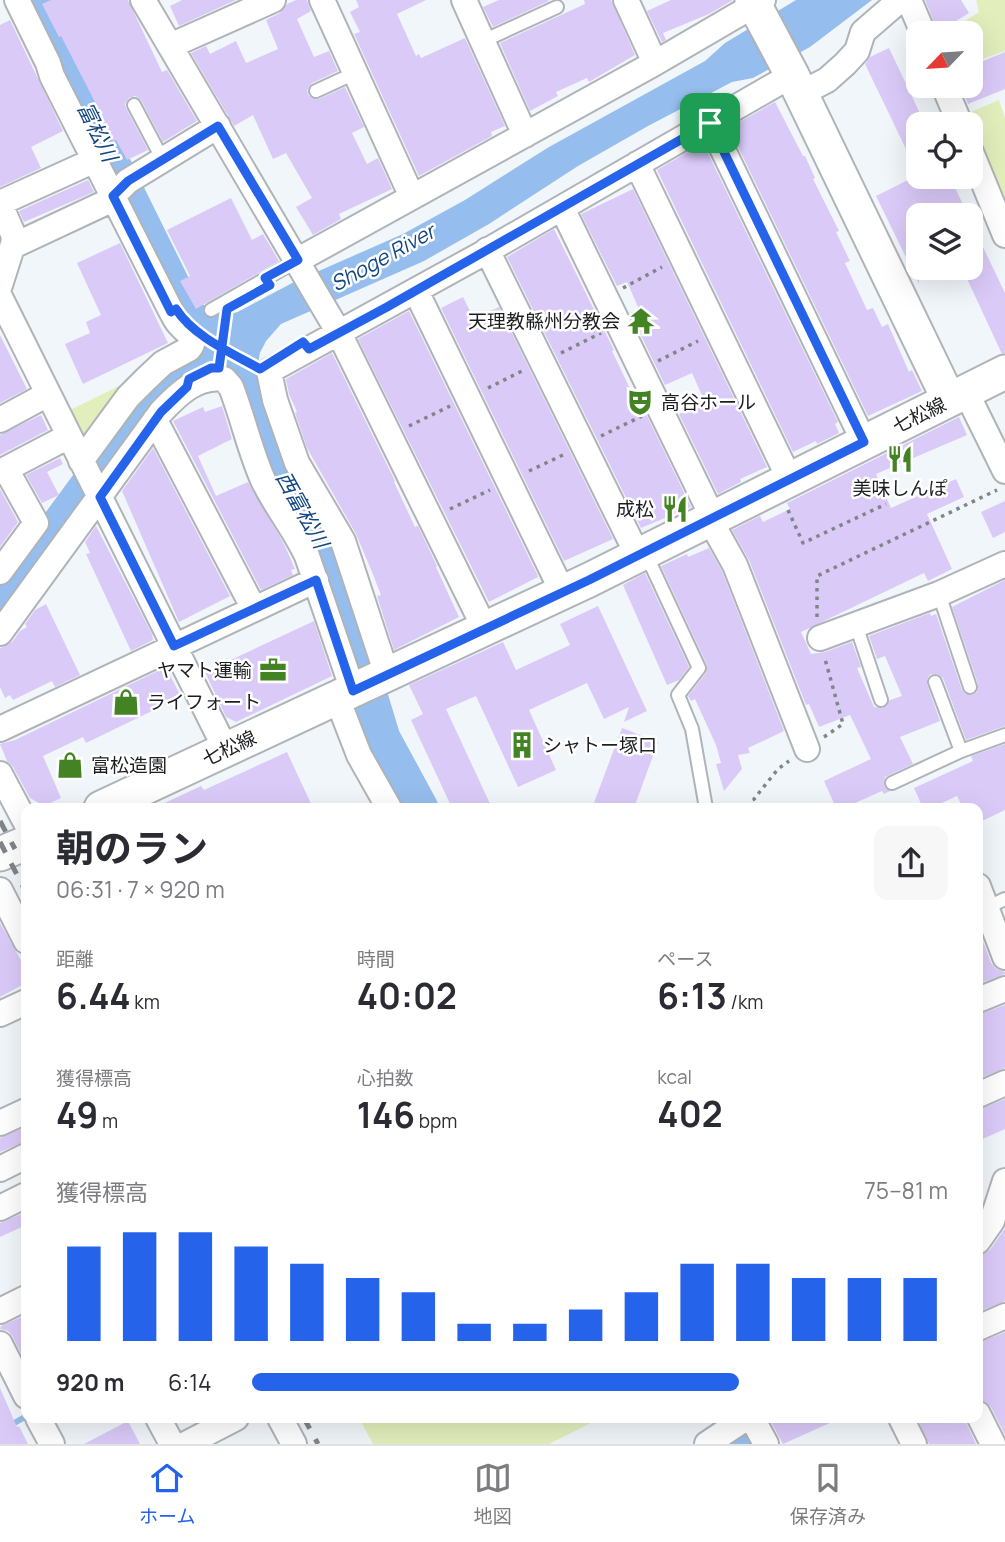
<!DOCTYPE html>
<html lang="ja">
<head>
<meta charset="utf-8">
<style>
	body { margin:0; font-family:Manrope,"Noto Sans JP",sans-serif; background:#f7f7f7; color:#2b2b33; height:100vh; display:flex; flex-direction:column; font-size:26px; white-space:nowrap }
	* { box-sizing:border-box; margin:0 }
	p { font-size:23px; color:#7c7c81 }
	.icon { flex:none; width:38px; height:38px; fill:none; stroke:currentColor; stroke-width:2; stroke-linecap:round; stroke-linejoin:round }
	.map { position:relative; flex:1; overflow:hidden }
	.drawer { position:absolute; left:21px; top:803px; width:962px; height:620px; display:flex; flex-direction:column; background:#fff; border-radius:14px; box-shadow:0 7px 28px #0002 }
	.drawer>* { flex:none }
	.needle { width:46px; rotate:245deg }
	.tools { position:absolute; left:906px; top:21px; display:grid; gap:14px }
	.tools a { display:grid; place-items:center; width:77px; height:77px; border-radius:14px; background:#fff; box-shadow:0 7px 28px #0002; font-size:35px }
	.pin { position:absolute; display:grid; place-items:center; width:60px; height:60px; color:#fff; margin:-30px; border-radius:14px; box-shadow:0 4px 10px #0006 }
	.round { display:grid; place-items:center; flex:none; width:74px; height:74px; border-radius:14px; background:#f7f7f7 }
	.headline { display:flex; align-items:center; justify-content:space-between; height:119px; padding:0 35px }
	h1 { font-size:38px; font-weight:700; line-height:52px }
	.stats { display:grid; grid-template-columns:repeat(3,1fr); gap:10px; height:119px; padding:7px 35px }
	.stats div { display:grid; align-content:center }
	.stats b { font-size:35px; font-weight:700 }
	.stats small { font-size:19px; font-weight:400 }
	.stats p { font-size:19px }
	.chart { height:196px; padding:14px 35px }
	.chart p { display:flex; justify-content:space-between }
	.chart svg { width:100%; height:126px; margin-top:7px; stroke:#2563eb; stroke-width:6 }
	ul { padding:0 35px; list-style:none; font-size:23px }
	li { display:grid; grid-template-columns:112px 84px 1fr; align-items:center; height:52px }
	li i { height:18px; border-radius:9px; background:#2563eb }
	.menu { display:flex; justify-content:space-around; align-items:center; height:98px; border-top:2px solid #e1e1e2; background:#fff; font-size:19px; color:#7c7c81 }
	.menu a { display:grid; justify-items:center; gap:4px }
	.menu .selected { color:#2563eb }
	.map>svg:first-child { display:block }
	.green { fill:#e2efbc }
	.water { fill:#95bded }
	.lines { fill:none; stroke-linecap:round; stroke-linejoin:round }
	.stream { stroke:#95bded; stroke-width:6 }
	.river { stroke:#95bded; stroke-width:35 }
	.building { fill:#dacaf8 }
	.lane-casing { stroke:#afb4b9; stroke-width:16 }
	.street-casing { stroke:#afb4b9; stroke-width:28 }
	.secondary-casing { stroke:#afb4b9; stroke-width:37 }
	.path { stroke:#818588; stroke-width:3.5; stroke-dasharray:3.5 5; stroke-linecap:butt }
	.lane { stroke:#fff; stroke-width:12 }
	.street { stroke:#fff; stroke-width:24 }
	.secondary { stroke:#fff; stroke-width:33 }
	.rail { stroke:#818488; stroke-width:5; stroke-dasharray:12 12; stroke-linecap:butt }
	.route-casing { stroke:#fff; stroke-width:14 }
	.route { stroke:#2563eb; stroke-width:9 }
	.labels { text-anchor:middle; stroke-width:5; stroke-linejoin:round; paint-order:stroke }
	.poi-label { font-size:19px; fill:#1c1e20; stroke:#fff; text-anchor:start }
	.street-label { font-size:19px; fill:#1c1e20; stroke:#fff }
	.water-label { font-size:21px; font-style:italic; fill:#124781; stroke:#fff }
</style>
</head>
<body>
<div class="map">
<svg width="1005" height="1444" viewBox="0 0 1005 1444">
	<rect width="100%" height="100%" fill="#f1f6fb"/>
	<path class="green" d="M976,0h29v51l-34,12v-30h-25l33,-21z
		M999,100l6,18v97l-39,-101z
		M131,380l-41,55h-9l-11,-25z
		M359,1418h242l-52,26h-176z"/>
	<path class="water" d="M796,0h76l-62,47 -57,31 -21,4 -84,44 -70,40 -89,58 -65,37 -143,63 -22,25 -3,26 -17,9 -8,-18 -18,-2 -10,-16 5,-29 24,-4 64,-34 107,-47 62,-34 84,-53 156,-86 20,-18z"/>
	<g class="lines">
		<path class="stream" d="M0,1431l25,-14"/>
		<path class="river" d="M32,0l155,314 20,16h45
			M249,336l-6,11 -3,20 45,120 40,61 58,190 38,70
			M0,604l158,-215 28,-22 36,-17 28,-19
			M729,1418l15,26"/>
	</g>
	<path class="building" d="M51,0h77l34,72 5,-2 30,51 -34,21 -22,-42 -6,-4 -6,2 -4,6 1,4 22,42 -21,10 -11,-20 -3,1 -10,-15 -9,-21 2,-1 -35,-68 -2,1 -17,-33z
		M182,0h54l-57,26 -9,-20z
		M296,0h11l4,11 -14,8 17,38 15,-6 9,20 -26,12 -5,7 1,5 4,3 7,1 26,-12 19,40 -12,6 15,31 11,-6 14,31 -53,25 2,5 -28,16 -17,-28 16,-9 -26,-45 -13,6 -20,-44 -19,11 -43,-73 15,-7 4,8 26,-13 10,22 32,-14 -12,-29 14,-7 7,-9z
		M356,0h70l-29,14 19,42 3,-2 2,4 44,-20 40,88 -14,6 1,4 -73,40 -65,-142 6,-2 -10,-20 9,-5z
		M499,0h49l1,1 -56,26 -10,-20z
		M584,0h27l24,55 -46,27 -2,-4 -31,14 2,4 -28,15 -30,-68 85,-39z
		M671,0h62l-24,14 -46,19 3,7 -4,2 -15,-31z
		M925,0h36l8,13 -31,19z
		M10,20l53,111 -32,16 10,21 -41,19v-162z
		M889,48l36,76h-6v52l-54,-112 5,-7z
		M1005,52v37l-37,15 -7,-18h10v-20z
		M775,102l28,54h2l10,22 -2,1 26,52 -3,1 14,29 -5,2 22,47 6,-2 9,19 6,-3 21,48 3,-2 10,21 -54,25 -139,-288z
		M703,143l135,279 -3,2 4,9 -22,11 -1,-3 -23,11 -136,-282z
		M914,177h36l18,38h-49v69l-43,-88z
		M88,180l6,12 -70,30 -5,-11z
		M633,189l134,278 -27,12 1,3 -23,12 -39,-80 26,-12 -13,-29 -27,12 -35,-72 9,-4 -12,-27 -10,4 -36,-72z
		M231,198l21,42 11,-6 16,27 -83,48 -16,-28 10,-5 -23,-46z
		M971,222l34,71v60l-3,1 -40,-86h9z
		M554,229l60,121 -2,1 22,46 3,-2 54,112 -50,21 -134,-271z
		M120,243l48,100 -85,41 -18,-40 25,-11 -4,-11 15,-7 -24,-52z
		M463,297l11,22 25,-12 114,232 -49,22 -123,-253z
		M409,311l128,263 1,3 -49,25 -131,-263z
		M0,335l27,54 -27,14z
		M332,353l63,128 -1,1 21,45 3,-1 19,40 -1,1 23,50 -65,33 -17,-54 4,-1 -9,-23 -16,-38 -49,-86 -12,-35 2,-1 -8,-18 -3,-15z
		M222,406l10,33 -34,17 18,40 32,-14 36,62 11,25 -4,1 2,5 -32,15 -88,-169 30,-14 2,5z
		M41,415l7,15 -48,25v-20z
		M959,417l8,18 -91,39 15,34 65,-29 8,18 -37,17 25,55 -24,12 -4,-8 -123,59 10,22 14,-2 27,-10 9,25 -4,1 17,39 9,1 7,-8 12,-4 -17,-40 -8,3 -8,-23 61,-23 1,3 5,-2 26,76 3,4 7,1 5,-3 1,-8 -26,-77 53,-27v146l-39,14 -23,-62 -6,-4h-6l-3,3 -1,7 13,37 -40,16 13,27 -28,13 -1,9 6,5 -6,3 -2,-3 -38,17h-8l-12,-27 47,-22 -21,-44 -31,12 -10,-23 -3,1 -57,-145 -17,-30 28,-14 3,6 27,-13 -3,-6z
		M153,448l77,148 -51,26 -57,-131z
		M60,458l3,6 -16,8 12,23 -17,8 -16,-28z
		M0,489l18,33 -18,25z
		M1005,501v31l-12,6 -12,-26z
		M96,526l56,108 1,6 -22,11 -45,-97 4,-1 -5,-11z
		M709,548l13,23 62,160 -36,17 2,5 -12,2 4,14 -18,22 -8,-27 5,-1 -5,-18 -21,-46 -4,2 -3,-5 18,-23 1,-8 -46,-99 26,-12 1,3z
		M645,573l44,94 -10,13 -12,5 -44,-100z
		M46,604l34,71 -25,12 -3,-6 -39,19 -3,-5 -5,3 -5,-11v-39l12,-6 8,-11 7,-4 -2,-3 10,-14z
		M598,606l49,105 -23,11 5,-15 -25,12 -17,-36 -58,27 27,60 -38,17 -42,-91 -30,13 46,99h-40l-41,-88 12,-6 -14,-29 94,-43 13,28 54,-25 -10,-21z
		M314,621l18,55 -96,46 -10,-5 -21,-45z
		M166,667l15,30 -95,46 -3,-6 -40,19 18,42 -17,8 -14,-8 -17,-31 -6,-6 -7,-17 15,-4z
		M622,728l36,14 -24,66h-42z
		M1005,744v66l-25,12 -2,-14h-15l-6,-12 -26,12h-8l-9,-20 59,-27 -2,-5z
		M287,752l26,56h-159l47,-22 3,4z
		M0,923l26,46v14l-26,14z
		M978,928l13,35 5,6 9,3v2l-27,10z
		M1005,1005v63l-27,11v-64z
		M1005,1099v30l-27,12v-31z
		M26,1127v14l-26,11v-14z
		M26,1212v13l-26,12v-14z
		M1005,1228v73l-27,11v-56l12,-6z
		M26,1315v46l-1,1 -12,-25 -5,-6 -8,-2 1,-3z
		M1005,1332v103l-14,-28 -11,-8 -2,-4v-52z
		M0,1388l17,39 2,-1 9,18h-28z
		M769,1418h72l-58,26z
		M917,1418h47l12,26h-47z
		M128,1421l12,23h-56z"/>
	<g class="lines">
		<defs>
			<path id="lane" d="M483,41l74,-34
				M316,91l39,-18
				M134,105l29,55
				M211,310l87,-50
				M645,552l54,116 -21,27 14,34 14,79
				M939,594l31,93
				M856,625l25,75
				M935,682l26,69
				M892,783l69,-32 44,-16
				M986,908l19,-9"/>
			<path id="street" d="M17,0l31,63 4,13 119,235c3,5 5,11 10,15 7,8 17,12 8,23l-26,14 -17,16 -18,18 -47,64
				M143,0l196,333 146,296
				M322,0l90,197
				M464,0l61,135
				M626,0l29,63
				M909,0l14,33
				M170,46l103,-46
				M944,86l16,38
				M800,94l27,-14 18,-16 12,-13 6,-19 37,-32
				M710,123l154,319
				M971,152l34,83
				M637,164l153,316
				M0,203l95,-43
				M0,204l13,30 1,7 -14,44
				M562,208l151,310
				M13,246l94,-44 21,-21 90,-55
				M487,250l151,306
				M298,260l357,-197 108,-63
				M416,291l147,302
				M0,297l226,453
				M966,392l39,79
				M0,420l48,-26
				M155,420l99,189
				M0,472l69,-36
				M710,520l25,45 72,184
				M0,572l36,-49 -30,-54
				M0,633l161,-221c17,-18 36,-37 63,-33l7,8c12,31 19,64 32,93 13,27 32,50 44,76l46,135
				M820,638l119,-44 66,-30
				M387,675l-44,-134 -46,-78 -22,-63 -6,-29 211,-116 312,-180
				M337,698l22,57 30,53
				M0,729l316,-149
				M0,774l26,49
				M978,886l27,71
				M0,890l26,51
				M978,1000l27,-11
				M0,1014l26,-12
				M978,1095l27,-12
				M0,1123l26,-12
				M0,1169l26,-13
				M0,1208l26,-13
				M978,1241l14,-20 13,-40
				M0,1311l26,-13
				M978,1328l27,-12
				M0,1344l26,52
				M978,1414l15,30
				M38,1418l14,26
				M158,1418l14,26
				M280,1418l14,26
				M752,1418l14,26
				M901,1418l13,26
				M186,1444l50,-26
				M707,1444l39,-26"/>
			<path id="secondary" d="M752,0l40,75 157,325
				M101,808l488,-228 416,-208
				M0,854l26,-11"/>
		</defs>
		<use href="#lane" class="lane-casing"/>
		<use href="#street" class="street-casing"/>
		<use href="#secondary" class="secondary-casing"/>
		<path class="path" d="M623,288l39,-21
			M214,342l35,21
			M561,353l40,-20
			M220,358l5,-37
			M658,361l40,-20
			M488,388l34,-17
			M409,426l41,-20
			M601,436l41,-20
			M529,471l34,-16
			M450,509l40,-19
			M788,510l15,33 83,-39
			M817,617v-41l180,-86
			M824,737l19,-13 -18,-65
			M759,808l-5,-9 24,-30 11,-8"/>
		<use href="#lane" class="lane"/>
		<use href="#street" class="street"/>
		<use href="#secondary" class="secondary"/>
		<path class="rail" d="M0,821l15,28
			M0,842l26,50
			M304,1418l14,26"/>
	</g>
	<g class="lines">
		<defs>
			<path id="route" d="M710,123l-323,184 -78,42 -6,-7 -43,27c-28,-16 -66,-32 -84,-60l-5,3 -58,-116 15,-15 90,-55 80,134 -33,18 5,7 -43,24 -8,59h-8l-22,11 -2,8 -26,25 -61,85 74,149 142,-66 37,111 236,-111 275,-138 -154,-319"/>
		</defs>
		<use href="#route" class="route-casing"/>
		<use href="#route" class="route"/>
	</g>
	<defs>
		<symbol id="temple-bare" viewBox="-9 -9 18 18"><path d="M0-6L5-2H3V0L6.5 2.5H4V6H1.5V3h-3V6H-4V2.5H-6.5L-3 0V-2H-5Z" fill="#448323" stroke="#fff" stroke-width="2.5" paint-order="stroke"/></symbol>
		<symbol id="theatre-bare" viewBox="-9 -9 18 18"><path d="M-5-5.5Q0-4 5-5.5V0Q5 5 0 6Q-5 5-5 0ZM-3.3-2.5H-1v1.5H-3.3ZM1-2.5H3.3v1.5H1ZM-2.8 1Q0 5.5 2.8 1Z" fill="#448323" stroke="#fff" stroke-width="2.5" paint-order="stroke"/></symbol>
		<symbol id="restaurant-bare" viewBox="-9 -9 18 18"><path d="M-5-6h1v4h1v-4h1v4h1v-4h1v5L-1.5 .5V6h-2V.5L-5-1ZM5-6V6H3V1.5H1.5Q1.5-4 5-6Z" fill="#448323" stroke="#fff" stroke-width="2.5" paint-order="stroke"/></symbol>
		<symbol id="office-bare" viewBox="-9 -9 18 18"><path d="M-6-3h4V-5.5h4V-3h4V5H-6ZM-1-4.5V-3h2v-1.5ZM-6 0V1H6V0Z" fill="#448323" stroke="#fff" stroke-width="2.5" paint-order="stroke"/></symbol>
		<symbol id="shop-bare" viewBox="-9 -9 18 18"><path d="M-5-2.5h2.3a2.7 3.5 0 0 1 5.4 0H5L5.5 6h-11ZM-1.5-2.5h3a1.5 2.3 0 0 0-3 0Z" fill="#448323" stroke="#fff" stroke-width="2.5" paint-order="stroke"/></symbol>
		<symbol id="building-bare" viewBox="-9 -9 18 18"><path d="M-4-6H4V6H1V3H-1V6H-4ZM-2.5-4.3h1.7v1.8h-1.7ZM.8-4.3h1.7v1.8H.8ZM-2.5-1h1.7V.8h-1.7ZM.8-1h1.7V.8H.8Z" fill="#448323" stroke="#fff" stroke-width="2.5" paint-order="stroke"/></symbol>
	</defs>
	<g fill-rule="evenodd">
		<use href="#temple-bare" x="622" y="302" width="38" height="38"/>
		<use href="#theatre-bare" x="621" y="383" width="38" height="38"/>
		<use href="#restaurant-bare" x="881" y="440" width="38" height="38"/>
		<use href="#restaurant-bare" x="656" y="490" width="38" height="38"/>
		<use href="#office-bare" x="254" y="651" width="38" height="38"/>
		<use href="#shop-bare" x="107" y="683" width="38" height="38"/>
		<use href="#building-bare" x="503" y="726" width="38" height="38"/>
		<use href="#shop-bare" x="51" y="746" width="38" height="38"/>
	</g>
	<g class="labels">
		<g class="poi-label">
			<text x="620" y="328" text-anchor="end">天理教緜州分教会</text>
			<text x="661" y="409">高谷ホール</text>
			<text x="900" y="495" text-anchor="middle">美味しんぽ</text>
			<text x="654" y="516" text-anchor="end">成松</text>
			<text x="252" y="677" text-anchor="end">ヤマト運輸</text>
			<text x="147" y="709">ライフォート</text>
			<text x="543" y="752">シャトー塚口</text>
			<text x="91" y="772">富松造園</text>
		</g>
		<g class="street-label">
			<text transform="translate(919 415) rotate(-26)" y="7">七松線</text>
			<text transform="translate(229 748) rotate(-25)" y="7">七松線</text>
		</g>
		<g class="water-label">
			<text transform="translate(97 132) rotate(64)" y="7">富松川</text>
			<text transform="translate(383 258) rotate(-29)" y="7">Shoge River</text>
			<text transform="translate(302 510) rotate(61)" y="7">西富松川</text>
		</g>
	</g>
</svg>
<div class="tools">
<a><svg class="needle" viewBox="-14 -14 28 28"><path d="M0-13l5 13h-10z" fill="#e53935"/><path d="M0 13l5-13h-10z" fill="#7c7c81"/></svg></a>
<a><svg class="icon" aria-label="locate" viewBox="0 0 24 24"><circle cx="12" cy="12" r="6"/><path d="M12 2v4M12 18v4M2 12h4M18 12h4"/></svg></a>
<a><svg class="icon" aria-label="layers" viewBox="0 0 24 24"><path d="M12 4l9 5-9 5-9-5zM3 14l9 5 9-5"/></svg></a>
</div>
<div class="pin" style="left:710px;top:123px;background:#1e9e55"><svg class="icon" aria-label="arrive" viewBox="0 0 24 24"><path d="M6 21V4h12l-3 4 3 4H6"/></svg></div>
<section class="drawer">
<div class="headline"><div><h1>朝のラン</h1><p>06:31 · 7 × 920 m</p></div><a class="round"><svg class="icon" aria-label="share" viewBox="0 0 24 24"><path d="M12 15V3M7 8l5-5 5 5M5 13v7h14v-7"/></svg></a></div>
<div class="stats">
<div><p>距離</p><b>6.44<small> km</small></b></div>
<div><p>時間</p><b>40:02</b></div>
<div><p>ペース</p><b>6:13<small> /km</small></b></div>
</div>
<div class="stats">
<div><p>獲得標高</p><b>49<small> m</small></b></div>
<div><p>心拍数</p><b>146<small> bpm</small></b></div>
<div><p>kcal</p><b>402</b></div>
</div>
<div class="chart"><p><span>獲得標高</span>75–81 m</p>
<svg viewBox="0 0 160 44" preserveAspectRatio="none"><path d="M5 44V11M15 44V6M25 44V6M35 44V11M45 44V17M55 44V22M65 44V27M75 44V38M85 44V38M95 44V33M105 44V27M115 44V17M125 44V17M135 44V22M145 44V22M155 44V22"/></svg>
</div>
<ul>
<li><b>920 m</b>6:14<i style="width:70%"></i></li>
</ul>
</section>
</div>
<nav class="menu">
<a class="selected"><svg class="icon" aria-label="home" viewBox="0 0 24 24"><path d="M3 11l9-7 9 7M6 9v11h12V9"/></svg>ホーム</a>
<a><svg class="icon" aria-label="map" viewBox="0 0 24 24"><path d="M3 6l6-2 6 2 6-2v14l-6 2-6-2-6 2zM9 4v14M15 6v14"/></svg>地図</a>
<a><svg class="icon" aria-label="saved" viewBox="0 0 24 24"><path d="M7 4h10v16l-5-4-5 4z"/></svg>保存済み</a>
</nav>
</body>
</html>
